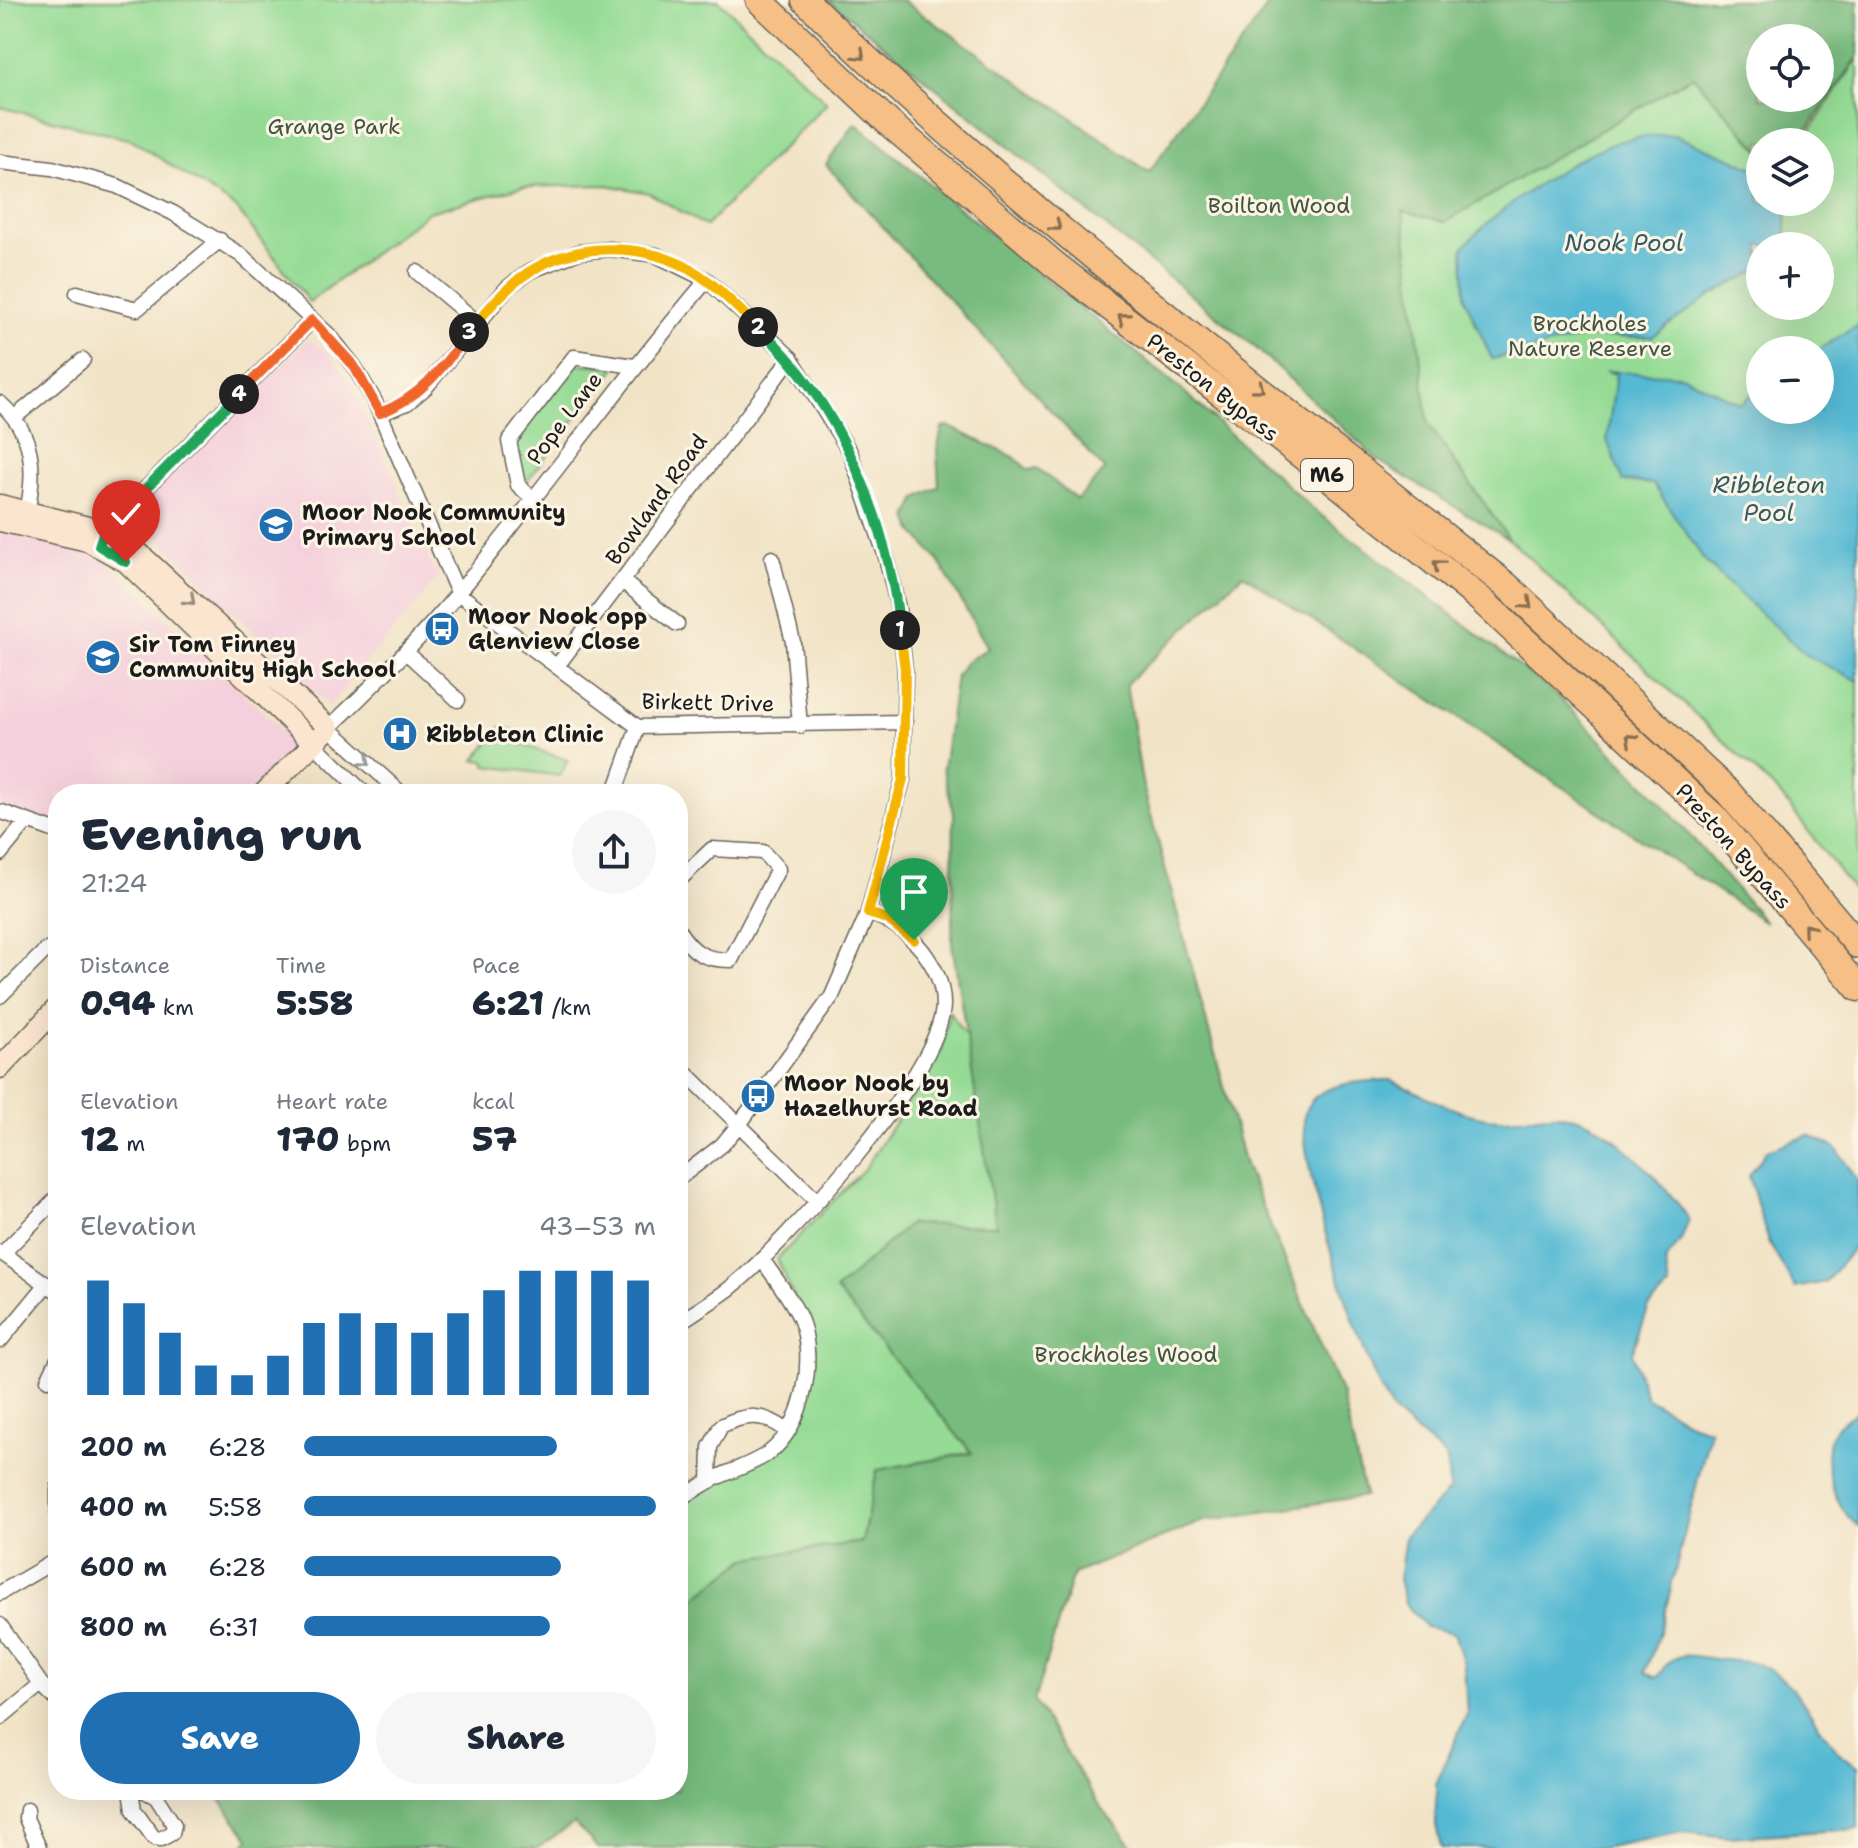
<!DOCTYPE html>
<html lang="en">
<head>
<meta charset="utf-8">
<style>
	body { margin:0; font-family:"Shantell Sans",sans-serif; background:#f6f6f7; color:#1f2937; height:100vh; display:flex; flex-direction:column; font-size:30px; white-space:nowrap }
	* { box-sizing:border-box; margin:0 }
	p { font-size:26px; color:#747a83 }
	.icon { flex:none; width:44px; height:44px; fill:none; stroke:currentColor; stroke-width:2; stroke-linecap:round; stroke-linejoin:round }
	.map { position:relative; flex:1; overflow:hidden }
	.side { position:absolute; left:48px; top:784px; width:640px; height:1016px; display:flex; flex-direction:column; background:#fff; border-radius:32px; box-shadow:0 8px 32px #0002 }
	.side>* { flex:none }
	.tools { position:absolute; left:1746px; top:24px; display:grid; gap:16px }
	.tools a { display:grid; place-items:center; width:88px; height:88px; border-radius:50%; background:#fff; box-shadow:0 8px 32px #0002; font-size:40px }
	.pin { position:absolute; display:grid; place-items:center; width:68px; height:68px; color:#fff; margin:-82px -34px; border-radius:50% 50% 50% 0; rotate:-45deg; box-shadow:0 0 8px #0007 }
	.pin .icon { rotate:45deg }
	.km { position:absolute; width:40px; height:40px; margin:-20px; border-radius:50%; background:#222; color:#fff; font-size:22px; line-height:40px; text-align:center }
	.round { display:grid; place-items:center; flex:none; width:84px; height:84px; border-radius:42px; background:#f6f6f7 }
	.headline { display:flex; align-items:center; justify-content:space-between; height:136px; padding:0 32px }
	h1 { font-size:44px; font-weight:800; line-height:60px }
	.stats { display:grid; grid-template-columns:repeat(3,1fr); gap:12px; height:136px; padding:8px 32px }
	.stats div { display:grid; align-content:center }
	.stats b { font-size:34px; font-weight:800 }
	.stats small { font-size:22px; font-weight:400 }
	.stats p { font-size:22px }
	.chart { height:224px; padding:16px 32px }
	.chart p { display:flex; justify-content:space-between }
	.chart svg { width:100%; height:144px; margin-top:8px; stroke:#1f6fb2; stroke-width:6 }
	.button { display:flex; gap:16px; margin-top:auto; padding:16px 32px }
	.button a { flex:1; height:92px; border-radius:48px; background:#1f6fb2; color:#fff; font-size:32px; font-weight:800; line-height:92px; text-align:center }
	.button a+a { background:#f6f6f7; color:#1f2937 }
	ul { padding:0 32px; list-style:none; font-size:26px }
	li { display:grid; grid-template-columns:128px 96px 1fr; align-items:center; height:60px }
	li i { height:20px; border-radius:10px; background:#1f6fb2 }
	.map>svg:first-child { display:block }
	.built { fill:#f4cfdc }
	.green { fill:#95db95; stroke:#587c58; stroke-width:2; fill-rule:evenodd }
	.forest { fill:#78bb7e; stroke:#4a6c4d; stroke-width:2; fill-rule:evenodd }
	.water { fill:#54b9d3; stroke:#386a78; stroke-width:2 }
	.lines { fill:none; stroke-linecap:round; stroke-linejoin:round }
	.street-casing { stroke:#676258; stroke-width:17 }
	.secondary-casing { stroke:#676258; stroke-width:23 }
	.highway-casing { stroke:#676258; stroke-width:29 }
	.street { stroke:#fff; stroke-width:14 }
	.secondary { stroke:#fbe5cf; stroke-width:20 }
	.highway { stroke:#f5bf86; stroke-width:26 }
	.oneway { stroke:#886e51 }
	.oneway2 { stroke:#978b7e }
	.oneway3 { stroke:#999 }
	.split-1-casing { stroke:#fff; stroke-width:16 }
	.split-2-casing { stroke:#fff; stroke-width:16 }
	.split-3-casing { stroke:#fff; stroke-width:16 }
	.split-4-casing { stroke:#fff; stroke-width:16 }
	.split-5-casing { stroke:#fff; stroke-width:16 }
	.split-1 { stroke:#f5b400; stroke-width:10 }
	.split-2 { stroke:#22a559; stroke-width:10 }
	.split-3 { stroke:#f5b400; stroke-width:10 }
	.split-4 { stroke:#f0652b; stroke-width:10 }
	.split-5 { stroke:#22a559; stroke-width:10 }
	.labels { text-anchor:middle; stroke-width:6; stroke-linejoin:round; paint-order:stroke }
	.shield { fill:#fcf5e5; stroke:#5f5d58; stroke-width:2 }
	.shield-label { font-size:20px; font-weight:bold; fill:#1c1c1c }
	.park-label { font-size:22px; fill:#405540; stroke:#fcf5e5 }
	.street-label { font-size:22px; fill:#1c1c1c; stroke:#fcf5e5 }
	.poi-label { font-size:22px; font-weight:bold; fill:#1c1c1c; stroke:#fcf5e5; text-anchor:start }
	.water-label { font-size:24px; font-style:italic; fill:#325b65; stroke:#fcf5e5 }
</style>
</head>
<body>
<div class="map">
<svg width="1858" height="1848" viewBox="0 0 1858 1848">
	<rect width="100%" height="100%" fill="#fcf5e5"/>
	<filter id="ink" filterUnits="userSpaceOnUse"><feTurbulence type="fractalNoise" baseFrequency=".0125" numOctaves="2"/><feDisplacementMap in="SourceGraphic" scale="16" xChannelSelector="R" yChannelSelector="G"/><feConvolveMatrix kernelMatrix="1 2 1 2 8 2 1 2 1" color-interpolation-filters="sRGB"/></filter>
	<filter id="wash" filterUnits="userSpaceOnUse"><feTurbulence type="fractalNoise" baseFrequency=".006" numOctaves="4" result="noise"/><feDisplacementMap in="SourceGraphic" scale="32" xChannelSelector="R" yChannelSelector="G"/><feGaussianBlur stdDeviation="1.8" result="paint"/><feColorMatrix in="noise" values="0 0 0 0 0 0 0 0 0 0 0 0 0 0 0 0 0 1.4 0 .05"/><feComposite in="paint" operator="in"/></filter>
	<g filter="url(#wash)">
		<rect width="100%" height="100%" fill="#f1e3c6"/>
		<path class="built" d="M308,339l18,12 26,33 80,182 8,10 -111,130 -179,-176 -23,-10z
			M0,532l81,19 26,11 188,181 -49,51h-188v31l-58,-19z"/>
		<path class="green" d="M0,0h718l109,103 -121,123 -57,-33 -42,-8 -86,2 -92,25 -120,90 -73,-94 -104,-68 -132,-33z
			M1858,59v837l-79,-103 -269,-253 -82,-116 -25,-214 42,12 248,-146 67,75v51h60v-60h-18zM1760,246h60v60h-60zM1760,350h60v60h-60z
			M574,364l43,2 -93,119 -10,-43z
			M501,727l12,3 -3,11 58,19 -8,16 -74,-10v-5l-11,-1z
			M949,1011l18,27 30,189 -88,-3 -73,66 137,162 -96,18 -15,72 -115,16 -59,45h-10v-118l77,-26 36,-22 25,-91 -39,-87 88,-91 77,-118z"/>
		<path class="forest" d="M828,0h74l247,172 123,-172h586v57l-60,85h-38v8l-67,-74 -248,146 -42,-11 25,213 82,116 -131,-79 -123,-113zM1760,38h60v60h-60z
			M855,123l326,266 132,120 243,185 102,105 108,124 -523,-349 -117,110 16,98 103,383 97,230 23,101 -162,25 -130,53 -39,127 69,109 31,38h-536l-24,-25 -37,25h-295l7,-10 -36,-48h465v-187h10l59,-45 115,-16 15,-72 95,-17 -136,-163 73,-66 87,2 -44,-282 2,-131 -11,-43 13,-94 10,-14 22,-14 -50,-88 -25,-29 -5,-14 9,-19 22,-11 -2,-36 5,-23 6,-2 66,31 14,13 9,-2 40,32 28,-30 -279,-305z"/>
		<path class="water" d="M1674,135l83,34 3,33h27l-1,32 -5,12h-21v23l-49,26 -59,42h-68l-92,22 -27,-60 -2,-51c29,-36 122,-101 167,-109 14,-3 29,-3 44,-4z
			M1858,325v356l-52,-26 -58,-53 -43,-41 -52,-77 -30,-3 -16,-41 9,-66 -11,-3 76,4 60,29 19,-18v24h60l-2,-60z
			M1391,1080c34,15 72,39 110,39 25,0 55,-9 80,0 34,12 88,70 108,100l-8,21 -16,21 4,26 -20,20 -17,46 14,44 41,25 23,8 -50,202 -15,40 12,6c17,-29 28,-23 57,-19 13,2 29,1 42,5 52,17 58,78 102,102v63l-130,8 -45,-5 -81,16h-161l-5,-23v-41l31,-70 -3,-50 -10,-31 -28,-6 -21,-24 -6,-23 6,-44 45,-46 -4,-33c-17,-16 -40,-31 -55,-49 -25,-34 -103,-269 -84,-301 14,-25 58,-26 84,-27z
			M1809,1135l27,13 22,33v62l-32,39 -31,6 -27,-47 -19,-65 18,-26z
			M1858,1411v115c-23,-17 -40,-67 -25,-94 4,-8 18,-15 25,-21z"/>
	</g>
	<g filter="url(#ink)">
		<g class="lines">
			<defs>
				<path id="street" d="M0,162l52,6 65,18 56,27 68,42 89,81 24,30 20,34 84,193 180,134 267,-5
					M417,272l60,50
					M77,293l60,16 83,-69
					M0,403c34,30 36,67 27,109
					M380,413l27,-10 18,-15 82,-100 23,-17 49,-19 31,-3 46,6 51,25 84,78 59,94 36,105 12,51 7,62 -2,109 -35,134 -36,83 -91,126 -19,23 -44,34
					M14,418l69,-58
					M533,499l-15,-14 -9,-44 65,-84 60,9
					M104,531l208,-211
					M772,558l21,84 7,84
					M622,581l55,43
					M406,652l52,48
					M557,666l234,-308
					M314,744l51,50
					M402,794l-73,-66c45,-44 91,-88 131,-137 84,-102 161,-210 247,-311
					M614,794l24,-67
					M2,812l56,20
					M0,854l27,-33
					M678,881l34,-32 51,3 15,17 -47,91c-27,0 -38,-7 -53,-30
					M0,996l46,-46 12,-4
					M678,1065l138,135
					M0,1252l58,40
					M2,1254l56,-57
					M678,1323c17,-11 35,-22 51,-34 54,-43 212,-215 214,-284 0,-22 -8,-38 -21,-55 -15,-18 -32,-31 -54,-37
					M0,1341l47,-57
					M48,1380l10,-21
					M709,1481l1,-34 11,-21c26,-13 44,-13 66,5
					M58,1488v26
					M678,1498c14,-4 20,-11 32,-17 20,-11 41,-15 60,-29 34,-27 46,-92 31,-131 -8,-21 -26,-42 -39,-62
					M0,1593l58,-34
					M0,1625l41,59 17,17
					M0,1718l41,-34
					M131,1790l3,20 20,28 7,1 11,-6 2,-8 -18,-28 -13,-7
					M27,1810l-1,8 13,30"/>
				<path id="secondary" d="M0,505l104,26 22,10 203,187 -66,66
					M0,521l88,20 38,21 188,182
					M0,1068l58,-61"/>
				<path id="highway" d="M759,0l131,124 164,140 264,204 162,131 235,219 143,170
					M805,0c218,213 464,396 702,586l221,206 130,153"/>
			</defs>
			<use href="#street" class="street-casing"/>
			<use href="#secondary" class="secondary-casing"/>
			<use href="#highway" class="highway-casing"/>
			<use href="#street" class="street"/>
			<use href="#secondary" class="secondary"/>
			<use href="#highway" class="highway"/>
		</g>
		<defs><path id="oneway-chevron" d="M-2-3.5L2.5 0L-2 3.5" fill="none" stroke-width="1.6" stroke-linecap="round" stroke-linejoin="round" transform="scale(2)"/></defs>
		<g class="oneway">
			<use href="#oneway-chevron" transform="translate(860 55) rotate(44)"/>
			<use href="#oneway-chevron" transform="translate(1056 226) rotate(39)"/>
			<use href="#oneway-chevron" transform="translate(1123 318) rotate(-142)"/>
			<use href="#oneway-chevron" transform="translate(1259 388) rotate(39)"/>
			<use href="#oneway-chevron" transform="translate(1438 565) rotate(-141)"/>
			<use href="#oneway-chevron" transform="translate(1527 604) rotate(42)"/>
			<use href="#oneway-chevron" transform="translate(1631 739) rotate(-137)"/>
			<use href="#oneway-chevron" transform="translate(1808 929) rotate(-130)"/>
		</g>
		<use class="oneway2" href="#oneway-chevron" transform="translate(190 600) rotate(43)"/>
		<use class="oneway3" href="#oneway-chevron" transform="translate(365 761) rotate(42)"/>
	</g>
	<g class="lines" filter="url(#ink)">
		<defs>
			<path id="split-1" d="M900,630l5,40 -2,109 -35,134 19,6 27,21"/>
			<path id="split-2" d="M758,327c83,77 129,191 142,303"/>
			<path id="split-3" d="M469,332c18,-22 37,-45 60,-60 53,-34 130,-29 179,9 18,14 33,31 50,46"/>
			<path id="split-4" d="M239,394l73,-74 42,46 26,47c42,-16 63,-46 89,-81"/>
			<path id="split-5" d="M126,562l-27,-16 5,-15 135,-137"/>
		</defs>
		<use href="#split-1" class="split-1-casing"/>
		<use href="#split-2" class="split-2-casing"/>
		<use href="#split-3" class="split-3-casing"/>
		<use href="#split-4" class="split-4-casing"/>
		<use href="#split-5" class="split-5-casing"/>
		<use href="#split-1" class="split-1"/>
		<use href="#split-2" class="split-2"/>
		<use href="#split-3" class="split-3"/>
		<use href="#split-4" class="split-4"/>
		<use href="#split-5" class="split-5"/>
	</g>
	<defs>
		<symbol id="school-disc" viewBox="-11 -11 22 22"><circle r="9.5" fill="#1f6fb2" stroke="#fcf5e5"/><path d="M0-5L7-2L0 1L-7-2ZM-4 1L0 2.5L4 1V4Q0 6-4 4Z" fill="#fff"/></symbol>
		<symbol id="bus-disc" viewBox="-11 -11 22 22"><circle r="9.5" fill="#1f6fb2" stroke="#fcf5e5"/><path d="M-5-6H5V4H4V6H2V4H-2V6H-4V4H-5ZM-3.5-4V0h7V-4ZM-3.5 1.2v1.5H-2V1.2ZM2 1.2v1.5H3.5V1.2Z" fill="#fff"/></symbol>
		<symbol id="hospital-disc" viewBox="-11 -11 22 22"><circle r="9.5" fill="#1f6fb2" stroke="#fcf5e5"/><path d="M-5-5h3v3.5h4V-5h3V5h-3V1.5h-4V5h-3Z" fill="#fff"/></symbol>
	</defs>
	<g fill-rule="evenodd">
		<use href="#school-disc" x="256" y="505" width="40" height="40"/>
		<use href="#bus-disc" x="422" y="609" width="40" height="40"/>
		<use href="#school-disc" x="83" y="637" width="40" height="40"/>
		<use href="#hospital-disc" x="380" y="714" width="40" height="40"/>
		<use href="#bus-disc" x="738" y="1076" width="40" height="40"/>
	</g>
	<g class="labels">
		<rect class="shield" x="1301" y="459" width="52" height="32" rx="6"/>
		<g class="shield-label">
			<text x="1327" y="482">M6</text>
		</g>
		<g class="park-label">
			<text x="334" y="134">Grange Park</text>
			<text x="1279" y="213">Boilton Wood</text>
			<text x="1590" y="331">Brockholes<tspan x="1590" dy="25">Nature Reserve</tspan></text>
			<text x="1126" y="1362">Brockholes Wood</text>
		</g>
		<g class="street-label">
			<text transform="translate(1213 387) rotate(38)" y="8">Preston Bypass</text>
			<text transform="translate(564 418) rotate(-53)" y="8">Pope Lane</text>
			<text transform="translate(656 499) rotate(-54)" y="8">Bowland Road</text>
			<text transform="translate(708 702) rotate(1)" y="8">Birkett Drive</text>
			<text transform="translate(1734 846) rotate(48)" y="8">Preston Bypass</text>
		</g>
		<g class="poi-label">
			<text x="302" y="520">Moor Nook Community<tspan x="302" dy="25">Primary School</tspan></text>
			<text x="468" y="624">Moor Nook opp<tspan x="468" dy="25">Glenview Close</tspan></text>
			<text x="129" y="652">Sir Tom Finney<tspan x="129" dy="25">Community High School</tspan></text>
			<text x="426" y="742">Ribbleton Clinic</text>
			<text x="784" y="1091">Moor Nook by<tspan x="784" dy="25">Hazelhurst Road</tspan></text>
		</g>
		<g class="water-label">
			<text x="1624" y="251">Nook Pool</text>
			<text x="1769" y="493">Ribbleton<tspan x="1769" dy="28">Pool</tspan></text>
		</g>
	</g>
</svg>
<div class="tools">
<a><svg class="icon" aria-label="locate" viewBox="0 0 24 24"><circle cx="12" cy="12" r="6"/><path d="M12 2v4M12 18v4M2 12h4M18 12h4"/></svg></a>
<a><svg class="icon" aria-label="layers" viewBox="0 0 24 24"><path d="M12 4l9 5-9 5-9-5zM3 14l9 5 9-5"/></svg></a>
<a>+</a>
<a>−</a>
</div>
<div class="pin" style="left:914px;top:940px;background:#1e9e55"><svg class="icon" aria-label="arrive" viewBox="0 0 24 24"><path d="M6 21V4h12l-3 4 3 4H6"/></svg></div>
<div class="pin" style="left:126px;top:562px;background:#d93025"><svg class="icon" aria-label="check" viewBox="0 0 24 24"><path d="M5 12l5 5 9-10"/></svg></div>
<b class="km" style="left:900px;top:630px">1</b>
<b class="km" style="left:758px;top:327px">2</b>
<b class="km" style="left:469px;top:332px">3</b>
<b class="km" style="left:239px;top:394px">4</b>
<section class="side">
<div class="headline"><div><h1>Evening run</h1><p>21:24</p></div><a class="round"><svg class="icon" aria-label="share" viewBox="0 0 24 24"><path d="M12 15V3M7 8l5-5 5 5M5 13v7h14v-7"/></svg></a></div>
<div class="stats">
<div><p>Distance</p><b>0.94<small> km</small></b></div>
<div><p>Time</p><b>5:58</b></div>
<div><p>Pace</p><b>6:21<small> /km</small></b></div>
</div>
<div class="stats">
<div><p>Elevation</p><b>12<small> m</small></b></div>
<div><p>Heart rate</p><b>170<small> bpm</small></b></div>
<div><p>kcal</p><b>57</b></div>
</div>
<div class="chart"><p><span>Elevation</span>43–53 m</p>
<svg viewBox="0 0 160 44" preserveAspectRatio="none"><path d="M5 44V9M15 44V16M25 44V25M35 44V35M45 44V38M55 44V32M65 44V22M75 44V19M85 44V22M95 44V25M105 44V19M115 44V12M125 44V6M135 44V6M145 44V6M155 44V9"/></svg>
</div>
<ul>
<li><b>200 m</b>6:28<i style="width:72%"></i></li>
<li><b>400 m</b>5:58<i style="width:100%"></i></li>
<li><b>600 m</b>6:28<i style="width:73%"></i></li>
<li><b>800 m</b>6:31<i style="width:70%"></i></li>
</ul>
<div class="button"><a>Save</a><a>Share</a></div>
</section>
</div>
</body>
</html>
